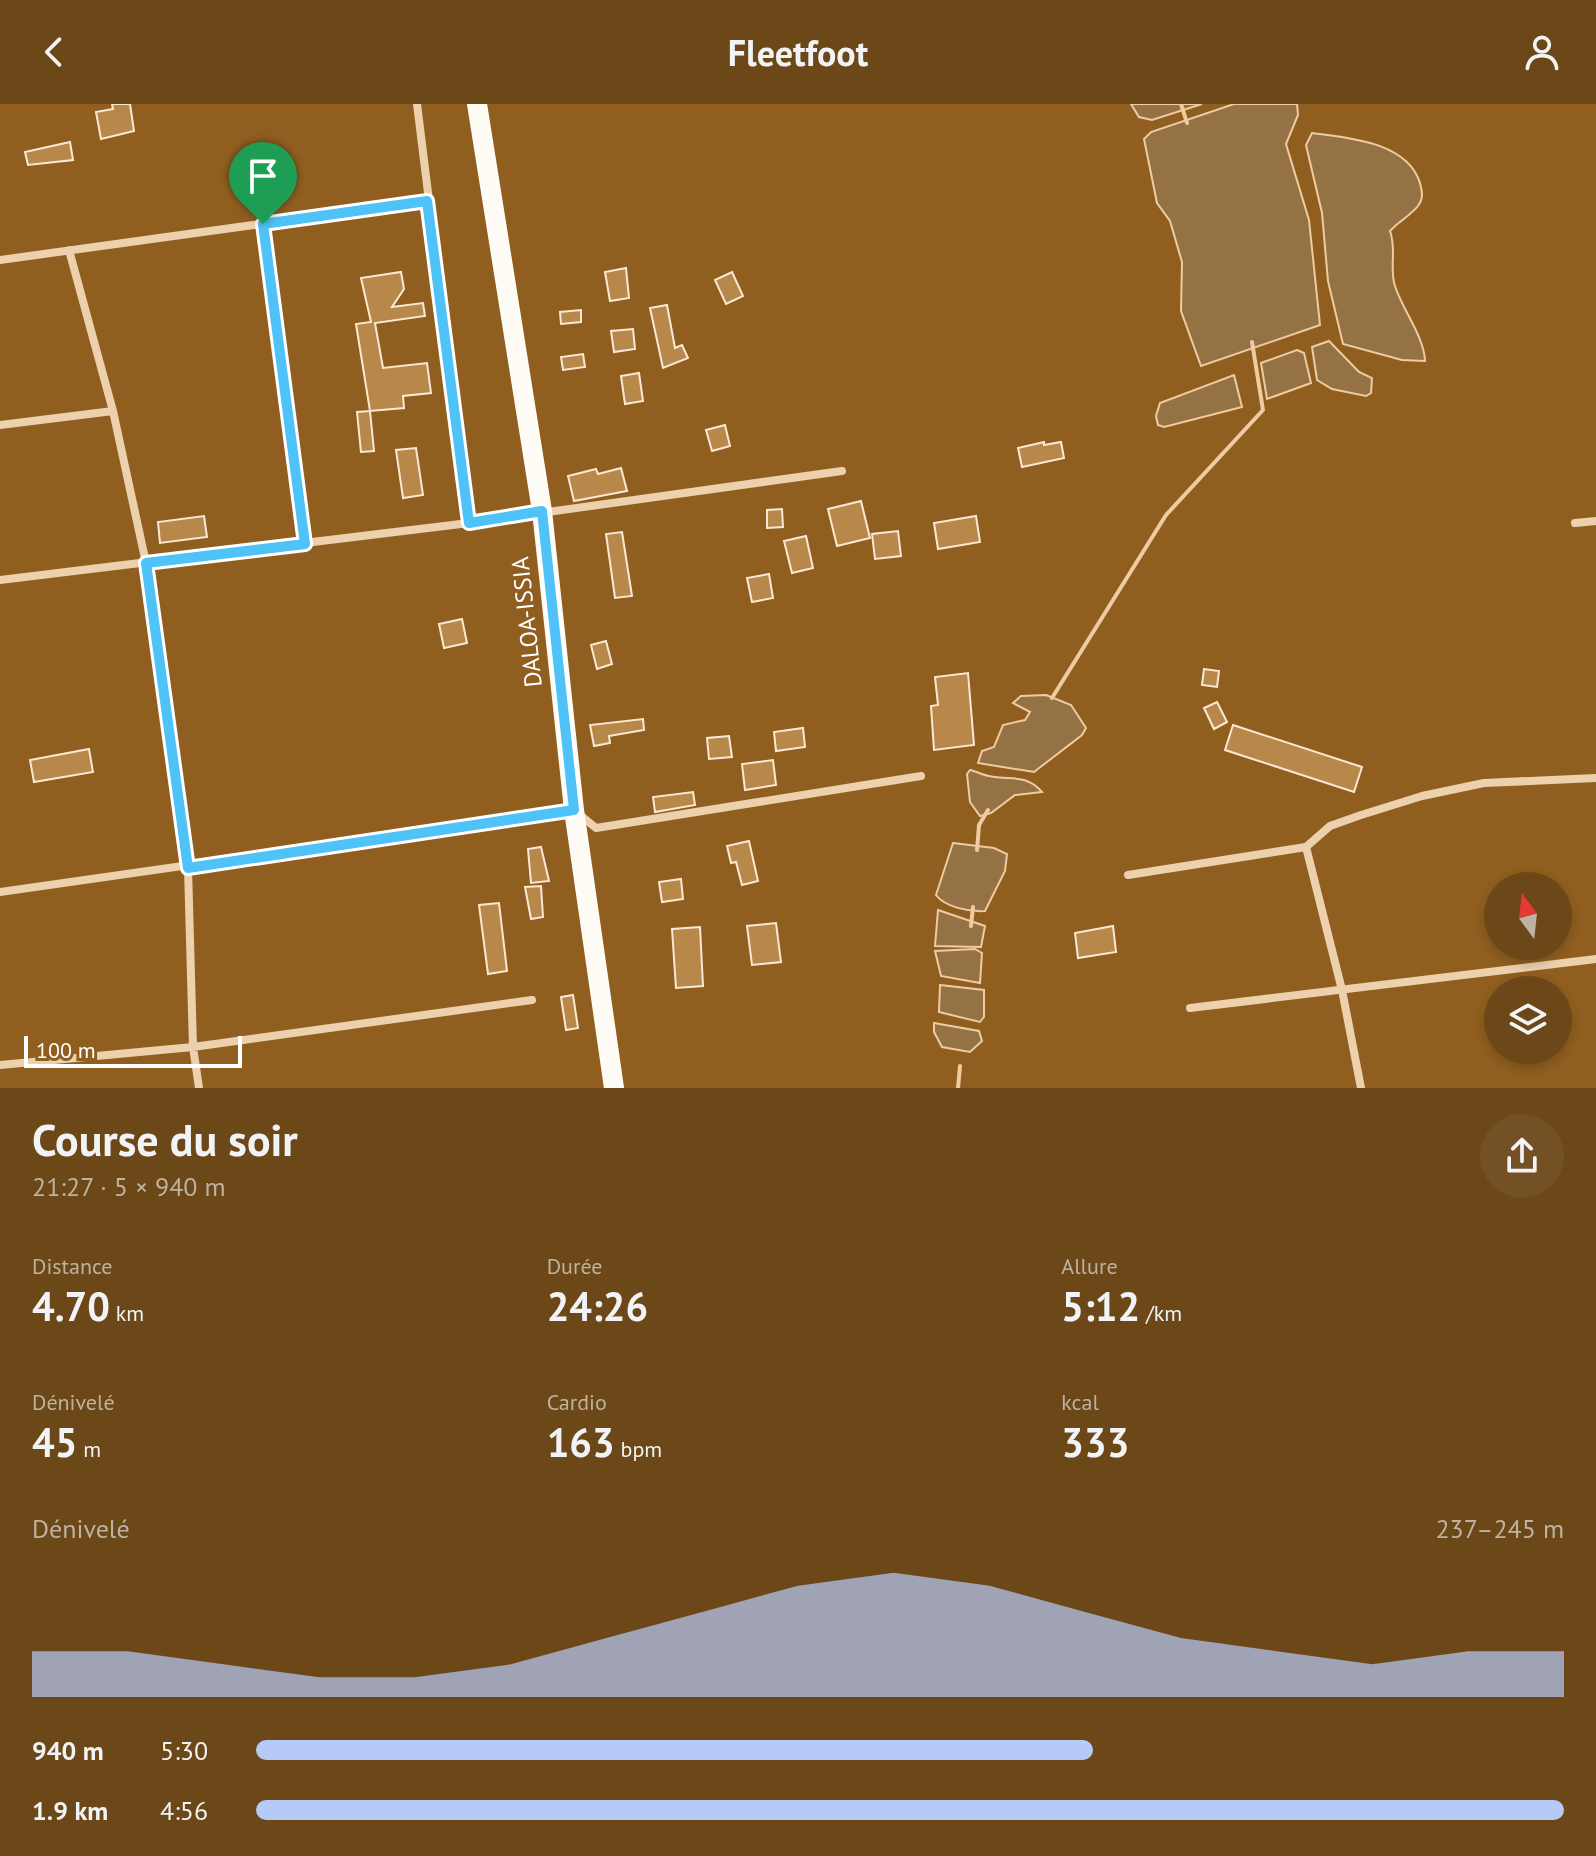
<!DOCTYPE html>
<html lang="fr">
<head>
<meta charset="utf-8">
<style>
	body { margin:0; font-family:"PT Sans",sans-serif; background:#745124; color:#f1f3f6; height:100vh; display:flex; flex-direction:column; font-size:30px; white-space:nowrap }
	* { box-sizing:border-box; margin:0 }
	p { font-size:26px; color:#beb2a1 }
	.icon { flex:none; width:44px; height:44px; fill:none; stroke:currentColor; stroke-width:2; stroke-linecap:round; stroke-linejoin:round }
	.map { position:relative; height:984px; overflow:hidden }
	.panel { display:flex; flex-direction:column; background:#6c4717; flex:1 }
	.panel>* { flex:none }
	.needle { width:52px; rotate:345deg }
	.fabs { position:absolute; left:1484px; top:768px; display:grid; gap:16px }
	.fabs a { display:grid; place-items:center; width:88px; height:88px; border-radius:50%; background:#6c4717; box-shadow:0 4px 12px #0003; font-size:40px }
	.scale { position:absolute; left:24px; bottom:20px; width:218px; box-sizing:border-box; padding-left:8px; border:4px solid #fff; border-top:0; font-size:22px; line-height:28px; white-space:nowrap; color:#fff; -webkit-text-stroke:6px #905f1f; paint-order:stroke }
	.pin { position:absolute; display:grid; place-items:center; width:68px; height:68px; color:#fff; margin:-82px -34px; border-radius:50% 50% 50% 0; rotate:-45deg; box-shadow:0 0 8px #0007 }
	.pin .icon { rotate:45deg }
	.round { display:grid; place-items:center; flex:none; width:84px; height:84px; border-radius:42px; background:#745124 }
	.overview { display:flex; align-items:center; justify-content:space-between; height:136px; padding:0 32px }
	h1 { font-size:44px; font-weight:800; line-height:60px }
	.stats { display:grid; grid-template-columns:repeat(3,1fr); gap:12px; height:136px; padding:8px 32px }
	.stats div { display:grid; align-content:center }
	.stats b { font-size:40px; font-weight:800 }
	.stats small { font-size:22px; font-weight:400 }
	.stats p { font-size:22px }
	.chart { height:224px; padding:16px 32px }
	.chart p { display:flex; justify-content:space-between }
	.chart svg { width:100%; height:144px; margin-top:8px; fill:#b6caf8; opacity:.7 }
	ul { padding:0 32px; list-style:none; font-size:26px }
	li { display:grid; grid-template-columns:128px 96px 1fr; align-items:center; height:60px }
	li i { height:20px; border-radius:10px; background:#b6caf8 }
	header { display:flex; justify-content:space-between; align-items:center; height:104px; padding:0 32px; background:#6c4717; font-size:36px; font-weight:800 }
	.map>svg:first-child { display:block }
	.water { fill:#947243; stroke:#efcba2; stroke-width:2 }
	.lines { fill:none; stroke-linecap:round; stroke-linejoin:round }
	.stream { stroke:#efcba2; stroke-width:4 }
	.building { fill:#b8884b; stroke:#f9e9d4; stroke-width:2 }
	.street { stroke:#edd1af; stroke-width:8 }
	.primary { stroke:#fffbf5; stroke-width:20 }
	.route-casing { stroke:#fff; stroke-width:16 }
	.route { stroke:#4fc3f7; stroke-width:10 }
	.labels { text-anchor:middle; stroke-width:7; stroke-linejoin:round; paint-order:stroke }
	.street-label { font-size:24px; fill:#fff; stroke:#905f1f }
</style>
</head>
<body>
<header><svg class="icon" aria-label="back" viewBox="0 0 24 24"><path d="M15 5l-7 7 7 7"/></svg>Fleetfoot<svg class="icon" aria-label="person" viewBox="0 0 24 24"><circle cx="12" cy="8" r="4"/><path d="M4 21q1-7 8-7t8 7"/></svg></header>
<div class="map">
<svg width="1596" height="984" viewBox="0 0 1596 984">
	<rect width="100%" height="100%" fill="#905f1f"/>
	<path class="water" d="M1131,0h71l-50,16 -13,-3z
		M1234,0h63l1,11 -12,29 23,76 11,105 -119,41 -20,-55 1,-49 -12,-41 -13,-18 -13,-64 7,-7z
		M1312,29c35,5 95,8 108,50 2,8 4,15 -2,23 -7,9 -20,16 -28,25 7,19 -1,37 5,55 8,25 29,50 30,75l-23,-1 -59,-16 -15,-63 -6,-68 -16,-68z
		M1329,237l30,31 13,6 -1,15 -5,3 -34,-7 -15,-9 -5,-33z
		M1297,246l7,3 7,30 -44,16 -6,-36z
		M1234,271l8,32 -78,20 -6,-2 -2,-9 4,-13z
		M1046,591l25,10 15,23 -4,7 -48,37 -56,-9 4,-12 12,-4 9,-22 22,-5 5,-8 -17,-9 8,-7z
		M970,666c6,1 12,5 19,6 21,5 37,-3 53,16l-27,3 -24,18 -11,3 -10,-14 -3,-28z
		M953,739l41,5 13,6 -2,17 -20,40c-16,1 -40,-4 -49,-16z
		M938,806l47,16 -4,21 -46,-1z
		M975,845l7,4 -2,30 -39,-7 -6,-25z
		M940,881l44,5v27l-4,5 -41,-10z
		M934,919l45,8 3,10 -12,11 -28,-5 -8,-15z"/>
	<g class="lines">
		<path class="stream" d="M1181,0l6,19
			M1052,594l114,-183 97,-105 -11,-68
			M977,746l2,-25 9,-15
			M971,822l2,-19
			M958,984l2,-22"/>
	</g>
	<path class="building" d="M112,0h18l4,27 -33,8 -5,-27 17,-3z
		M70,38l3,18 -45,5 -3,-13z
		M626,164l3,30 -19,3 -5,-29z
		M401,168l3,17 -12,18 31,-4 2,13 -50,7 8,45 44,-5 4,30 -28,3 1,12 -34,3 -14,-87 15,-2 -10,-44z
		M732,168l11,24 -17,8 -11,-24z
		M667,201l8,43 7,-3 6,13 -25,10 -13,-60z
		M581,206v12l-20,2 -1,-12z
		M633,225l2,20 -21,3 -3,-21z
		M583,250l2,13 -22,3 -2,-13z
		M639,269l4,28 -18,3 -4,-28z
		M370,307l4,40 -13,1 -4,-40z
		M725,321l5,21 -18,5 -6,-21z
		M1044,338v3l17,-3 3,16 -42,9 -4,-19z
		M416,344l7,47 -20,3 -7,-48z
		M621,364l6,23 -53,10 -6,-25 28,-7 2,5z
		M861,397l9,37 -33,8 -9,-37z
		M782,405l1,18 -16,1v-18z
		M204,412l3,21 -47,6 -2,-21z
		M976,412l4,26 -42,7 -4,-26z
		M898,427l3,25 -26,3 -3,-25z
		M622,428l10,64 -17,2 -9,-64z
		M806,432l7,32 -21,5 -8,-32z
		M769,470l4,24 -21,4 -5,-24z
		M462,515l5,24 -23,5 -5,-24z
		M606,537l6,23 -15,5 -6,-24z
		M1204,565l15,2 -2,16 -15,-2z
		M968,569l6,72 -40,5 -3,-44 7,-1 -3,-28z
		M1217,598l10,20 -13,7 -10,-21z
		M643,615l1,11 -35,6 1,7 -16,3 -4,-21z
		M1233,621l129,42 -8,25 -129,-42z
		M803,624l2,19 -29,4 -2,-19z
		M729,632l3,21 -23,2 -2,-21z
		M89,645l4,23 -59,10 -4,-22z
		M773,656l3,25 -31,5 -3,-26z
		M693,688l2,13 -40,7 -2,-15z
		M749,737l9,40 -16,4 -6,-23 -5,1 -4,-17z
		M541,743l8,34 -18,2 -3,-34z
		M681,775l2,20 -21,3 -3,-20z
		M541,782l2,31 -12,2 -6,-32z
		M499,799l8,68 -19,3 -9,-69z
		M776,819l5,39 -29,3 -5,-39z
		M1113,822l3,26 -38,6 -3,-25z
		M700,823l3,59 -27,2 -4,-59z
		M573,891l5,33 -12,2 -5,-33z"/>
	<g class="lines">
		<path class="street" d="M417,0l52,419
			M263,120l42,320
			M69,146l44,161 33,152 42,305 5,179 6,41
			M0,156l427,-59
			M0,321l113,-14
			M1575,419l21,-2
			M0,476l469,-57 373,-52
			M1306,743l36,143 19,98
			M1128,771l178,-28 24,-21 31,-11 61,-19 62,-13 112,-5
			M0,788l574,-82 22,18 325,-52
			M1190,904l406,-49
			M0,961l193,-18 339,-47"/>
		<path class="primary" d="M477,0l65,407 32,299 40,278"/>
	</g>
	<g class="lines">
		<defs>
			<path id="route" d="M427,97l42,322 73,-12 32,299 -386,58 -42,-305 159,-19 -42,-320z"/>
		</defs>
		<use href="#route" class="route-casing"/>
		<use href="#route" class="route"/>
	</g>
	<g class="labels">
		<g class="street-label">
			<text transform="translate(527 518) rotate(-96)" y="8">DALOA-ISSIA</text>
		</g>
	</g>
</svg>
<div class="fabs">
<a><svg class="needle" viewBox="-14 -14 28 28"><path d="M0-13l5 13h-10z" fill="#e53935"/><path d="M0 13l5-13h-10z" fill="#beb2a1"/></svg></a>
<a><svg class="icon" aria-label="layers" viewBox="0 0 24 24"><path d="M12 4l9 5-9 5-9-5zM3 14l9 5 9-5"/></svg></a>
</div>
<div class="scale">100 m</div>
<div class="pin" style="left:263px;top:120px;background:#1e9e55"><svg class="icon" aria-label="arrive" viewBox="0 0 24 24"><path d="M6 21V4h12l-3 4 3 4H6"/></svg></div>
</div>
<section class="panel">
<div class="overview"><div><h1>Course du soir</h1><p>21:27 · 5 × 940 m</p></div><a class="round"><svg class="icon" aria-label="share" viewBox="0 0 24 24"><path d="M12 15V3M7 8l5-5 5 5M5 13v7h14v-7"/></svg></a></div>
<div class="stats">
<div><p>Distance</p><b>4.70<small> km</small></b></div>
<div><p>Durée</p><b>24:26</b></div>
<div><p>Allure</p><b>5:12<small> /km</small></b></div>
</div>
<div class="stats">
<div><p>Dénivelé</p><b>45<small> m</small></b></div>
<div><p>Cardio</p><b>163<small> bpm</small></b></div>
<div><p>kcal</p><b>333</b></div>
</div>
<div class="chart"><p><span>Dénivelé</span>237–245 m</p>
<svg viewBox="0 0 160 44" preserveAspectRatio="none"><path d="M0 44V30L10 30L20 34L30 38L40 38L50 34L60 26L70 18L80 10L90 6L100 10L110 18L120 26L130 30L140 34L150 30L160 30V44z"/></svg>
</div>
<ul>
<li><b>940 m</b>5:30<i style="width:64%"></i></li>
<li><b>1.9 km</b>4:56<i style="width:100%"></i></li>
</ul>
</section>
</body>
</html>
